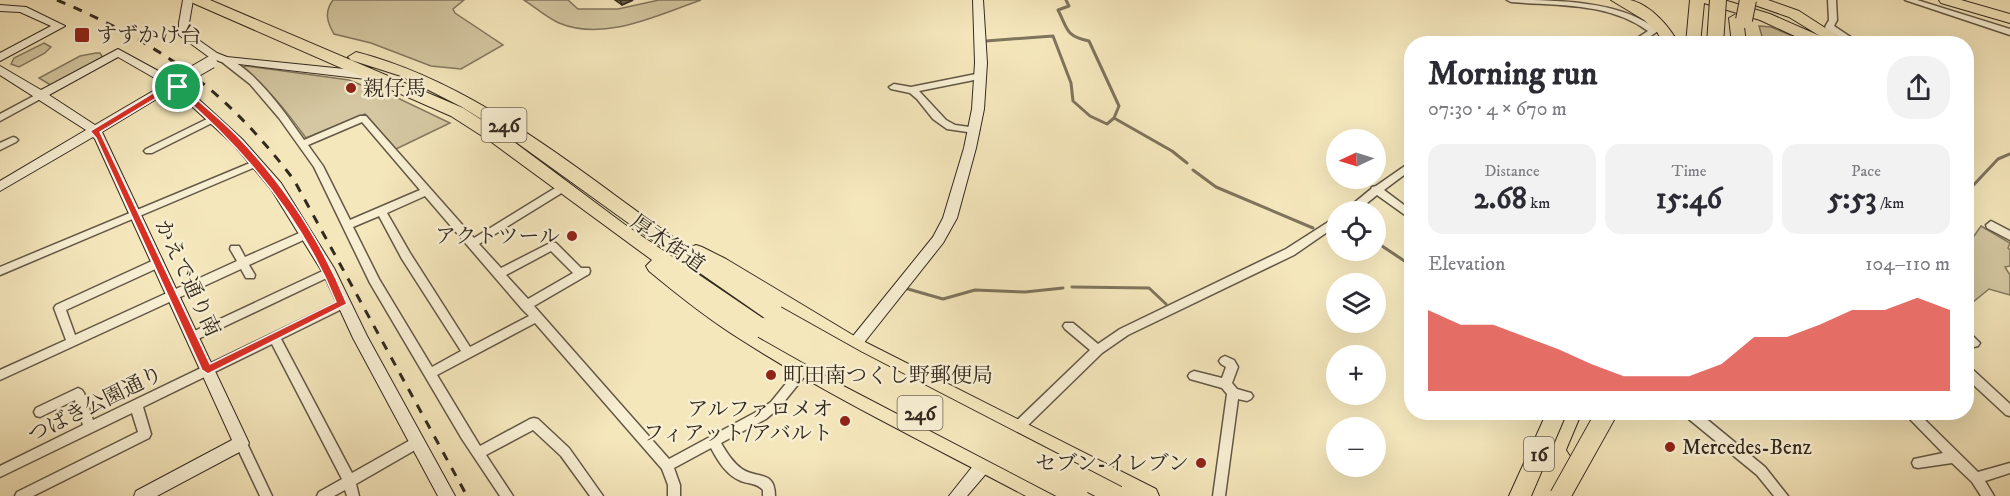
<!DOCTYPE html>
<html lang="en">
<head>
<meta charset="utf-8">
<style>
	body { margin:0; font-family:"IM FELL DW Pica","Noto Serif JP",serif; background:#f2f2f3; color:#2b2b33; height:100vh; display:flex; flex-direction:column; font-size:22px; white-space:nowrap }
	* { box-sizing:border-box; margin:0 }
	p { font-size:20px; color:#7c7c81 }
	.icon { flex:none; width:33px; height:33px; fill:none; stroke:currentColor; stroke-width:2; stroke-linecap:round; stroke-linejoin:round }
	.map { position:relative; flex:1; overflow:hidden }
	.details { position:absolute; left:1404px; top:36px; width:570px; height:384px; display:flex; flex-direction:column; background:#fff; border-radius:24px; box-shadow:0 6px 24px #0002 }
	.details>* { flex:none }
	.needle { width:39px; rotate:266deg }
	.fabs { position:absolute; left:1326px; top:129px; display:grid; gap:12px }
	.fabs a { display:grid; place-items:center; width:60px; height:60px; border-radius:50%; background:#fff; box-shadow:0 6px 24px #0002; font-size:30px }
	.pin { position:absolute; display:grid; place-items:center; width:51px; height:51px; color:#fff; margin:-26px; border:3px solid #fff; border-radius:50%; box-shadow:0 2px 6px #0007 }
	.round { display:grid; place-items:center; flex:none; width:63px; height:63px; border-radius:24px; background:#f2f2f3 }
	.headline { display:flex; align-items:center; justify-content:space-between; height:102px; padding:0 24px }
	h1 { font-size:33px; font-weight:700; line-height:45px }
	.stats { display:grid; grid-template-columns:repeat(3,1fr); gap:9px; height:102px; padding:6px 24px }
	.stats div { display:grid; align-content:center; border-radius:15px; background:#f2f2f3; text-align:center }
	.stats b { font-size:30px; font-weight:700 }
	.stats small { font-size:16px; font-weight:400 }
	.stats p { font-size:16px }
	.chart { height:168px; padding:12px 24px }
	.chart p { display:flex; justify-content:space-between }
	.chart svg { width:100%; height:108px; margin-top:6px; fill:#d93025; opacity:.7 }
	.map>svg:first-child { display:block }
	.green { fill:#d4c7a1; stroke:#837860; stroke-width:1.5 }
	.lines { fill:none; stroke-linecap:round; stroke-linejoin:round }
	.stream { stroke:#7f745d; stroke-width:3 }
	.street-casing { stroke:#635846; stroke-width:3 }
	.secondary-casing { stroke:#32291f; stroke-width:2 }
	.highway-casing { stroke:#32291f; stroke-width:2 }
	.street { fill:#f8efd3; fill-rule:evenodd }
	.secondary { fill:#f8efd3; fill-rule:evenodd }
	.highway { fill:#f5e7bc; fill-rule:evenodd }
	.rail { stroke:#32291f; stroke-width:3; stroke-dasharray:9 9; stroke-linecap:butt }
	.secondary-bridge-casing { stroke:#32291f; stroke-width:14; stroke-linecap:butt }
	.highway-bridge-far1-casing { stroke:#32291f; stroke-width:18; stroke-linecap:butt }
	.highway-bridge-casing { stroke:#32291f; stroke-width:22; stroke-linecap:butt }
	.secondary-bridge { stroke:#f8efd3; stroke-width:12 }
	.highway-bridge-far1 { stroke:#f5e7bc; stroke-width:16 }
	.highway-bridge { stroke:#f5e7bc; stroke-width:20 }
	.wall { fill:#827861; stroke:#32291f; stroke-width:1.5 }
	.shaded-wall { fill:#6a624f; stroke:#32291f; stroke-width:1.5 }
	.route { fill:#d93025; stroke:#fff; stroke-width:1.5; fill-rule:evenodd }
	.poi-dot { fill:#8f2418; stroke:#f8efd3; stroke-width:2 }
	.labels { text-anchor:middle; stroke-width:5; stroke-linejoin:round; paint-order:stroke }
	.shield { fill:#f8efd3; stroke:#6d6455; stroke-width:1.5 }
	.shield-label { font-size:20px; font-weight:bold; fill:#32291f }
	.poi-label { font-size:21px; fill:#32291f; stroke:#f8efd3; text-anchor:start }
	.street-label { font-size:21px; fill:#32291f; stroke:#f8efd3 }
</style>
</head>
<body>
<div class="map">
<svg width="2010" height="496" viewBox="0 0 2010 496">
	<rect width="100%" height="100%" fill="#f5e7bc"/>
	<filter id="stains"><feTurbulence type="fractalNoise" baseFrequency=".00333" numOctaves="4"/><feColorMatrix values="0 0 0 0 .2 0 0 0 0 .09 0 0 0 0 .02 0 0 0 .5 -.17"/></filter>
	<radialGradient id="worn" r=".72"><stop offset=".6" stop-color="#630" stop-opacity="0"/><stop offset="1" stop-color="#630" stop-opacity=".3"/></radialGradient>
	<path class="green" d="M333,0h131l-11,9 2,4 48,32 -42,24 -30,-3 -60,-23 -37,-9c-7,-12 -10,-22 -1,-34z
		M524,0h44l10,9h40l41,-9h42c-44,15 -96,42 -142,23 -12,-5 -24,-16 -35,-23z
		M1759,26l12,1 19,8 1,-3 23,11h-50z
		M44,43l7,4 -6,6 -26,14 -8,-3 3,-6z
		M96,53h4l4,6 -52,27 -13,-8 41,-22z
		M246,66l103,14 25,10h7l69,33 -54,26 -31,-35 -59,24c-19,-26 -38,-51 -65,-70z
		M1981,226l29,17 -2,5 2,2v16l-5,1 5,8v20l-21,-6 -22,18v-61z"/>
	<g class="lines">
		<path class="stream" d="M986,41l67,-5 18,47 2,18 17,15 17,8 7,-6 5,-12 -30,-65c-24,-5 -21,-12 -31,-31l11,-4 -3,-6
			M1114,118l58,33 15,12
			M1193,170l23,17 97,41
			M1966,193l32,-34 12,-5
			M1376,242l36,24
			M1072,287l77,1 17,16
			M908,289l35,10 32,-9 50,2 38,-4"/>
		<defs>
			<path id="street" d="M1507,0c46,0 116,0 151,31l-19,13h-11l20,-13c-39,-29 -91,-25 -137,-29z
				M1828,0h8l1,20 -3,6 27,18h-11l-24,-15 -1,-2 4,-7z
				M1905,0h12l93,29v6z
				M225,57c30,12 61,57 79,83l56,-24h6l108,122 86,-53h8l1,2 -1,2 -89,55 22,24 51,-26 4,1 25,25h8l1,3 -1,3 -55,32 135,153 89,-48 13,-9 30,-37 4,-2 4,2 2,3 -2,3 -30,37 -13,11 -45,24c6,10 12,20 21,26 15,10 33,1 33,27h-12v-6c-6,-7 -15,-6 -22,-9 -15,-6 -23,-20 -30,-33l-37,20 6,17v11h-12v-11l-6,-16 -127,-146 -98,52 43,71 50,-27 4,-1 4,1 31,29 34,48h-13l-29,-40 -28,-26 -47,25 27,41h-13l-38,-57 -92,-156 -56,-116 -35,-49 -29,-34 -28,-22v-4zM362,122l58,68 -70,30 -27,-54 -15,-21zM425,196l97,113 7,7 -59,31 -60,-94 -23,-40zM379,216l23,43 59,92 -29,16 -53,-88 -26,-52zM551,251l22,22 -45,26 -22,-24z
				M981,73l3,1v4l-65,13 27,29 9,5 22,3 2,2 -5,3 -27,-4 -14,-10 -16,-20 -7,-6 -19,-4 -2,-2 5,-3 17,3z
				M41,92l5,3 -2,2 -44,24v-7z
				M213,116l3,1 2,2 -2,2 -64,32h-6l-2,-2 2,-2z
				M13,137l3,1 2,2 -2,2 -16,8v-7z
				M257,160l3,1 2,2 -2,2 -260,110v-8z
				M1412,161v8l-28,21 28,21v9l-35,-25 -21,17h-13l28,-23 1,-2 4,-1z
				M1336,217v9l-42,29 -166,80 -26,18 -82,80 -4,1 -4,-1 -2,-4 2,-4 78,-75 -25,-21 -2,-3 2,-3h8l25,21 22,-15 166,-80z
				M1991,221l19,10v9l-23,-12 -1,-3z
				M306,230l4,1 1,3 -1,3 -61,28 6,10 -1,3h-8l-5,-9 -241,111v-10l66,-30 -12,-32 2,-3 98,-45h8l1,3 -1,3 -96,44 9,25 162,-74 -7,-12 1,-3h8l6,11z
				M329,268l4,1 1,3 -1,3 -137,65h-8l-2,-3 2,-3z
				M342,300l4,1 2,3 -2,3 -65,32 71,134 62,-35 4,-1 4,1 2,4 -2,4 -66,38 3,12h-12l-2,-6 -11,6h-17l2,-4 23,-13 -70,-135 -129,63 8,27 -2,4 -116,58h-18l2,-4 121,-60 -6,-19 -132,64v-11l83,-41 -8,-25 -35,17 -4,-1 -2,-4 2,-4 42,-20 4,2 2,3 9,27z
				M1966,332l4,1 10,10 -2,3 -12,3z
				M1225,356l9,4 4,7 -6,16 5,6 14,4 2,3 -2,3 -4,2 -9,-2 -13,97h-12l14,-102 -5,-6 -32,-9 -2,-3 2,-3 4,-2 28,7 4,-11 -5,-3 -2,-3 2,-3z
				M1966,365l4,2 40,37v12l-4,-1 -40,-37z
				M1683,412h15l67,55 23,29h-14l-17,-21 -72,-59z
				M1903,412h14l61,60 32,-9v10l-25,8 9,15h-13l-9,-14 -20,-19 -34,5 -4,-1 -2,-4 2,-4 29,-6z
				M241,438l4,1 27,57h-12l-25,-53 2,-4z"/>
			<path id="secondary" d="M183,0h10l-4,23 1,11 27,19 10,4 147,15 6,4 -6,4 -153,-18 -12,-5 -30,-22v-12z
				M973,0h10l4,63 -3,46 -8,39 -19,70 -14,25 -84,106 -5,2 -5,-2 -2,-4 2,-4 84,-104 10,-19 21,-70 8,-39 3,-46z
				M0,5l26,2 39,19 -65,35v-8l51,-27 -31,-14 -20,-1z
				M118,49l55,30 10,-1 2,3 -3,3 60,55 39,44 53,85 33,68 88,160h-17l-85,-158 -30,-65 -52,-84 -37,-44 -61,-56 -71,43 147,311 -2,5 -90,48h-23l2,-5 96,-51 -137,-301 -2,-2 -93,54v-10l86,-51 -86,-55v-9l41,24zM118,57l47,27 -70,41 -46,-30z
				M990,450l6,2 2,5 -2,5 -29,34h-18l35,-44z"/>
			<path id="highway" d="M191,0h19l253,108 39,25 122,91 146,99 3,5 -3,5 -6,2 87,50 204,104 3,7h-32c-96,-51 -194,-98 -286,-157 -32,-20 -62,-44 -91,-68l-3,-5 6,-6 -162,-119 -39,-25 -258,-113z
				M1611,0c6,0 13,0 19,0 21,5 39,26 49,44h-15l-7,-12 -13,-12z
				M1690,0h34l46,14 50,22 -31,-19 -40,-14 -2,-3h21l31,11 51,33h-38l-52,-24 -56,-17 -4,41h-14z
				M1939,0h22l49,14v9l-69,-20z
				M1736,14l7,4 3,26h-14l-3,-26z
				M356,52c127,33 227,124 333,196l7,-3 6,2 24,12 135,81 295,149 3,7h-32l-280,-146 -62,-36 -2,7 -7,2 -7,-2 -131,-91 -133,-96 -43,-27 -61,-31 -50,-16 -3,-3z
				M1547,412h20l-36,84h-22z
				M1583,412h20l-18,44 -7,3 -7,-3 -4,-6z"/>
		</defs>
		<use href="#street" class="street-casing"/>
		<use href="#secondary" class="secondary-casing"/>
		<use href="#highway" class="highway-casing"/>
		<use href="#street" class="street"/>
		<use href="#secondary" class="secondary"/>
		<use href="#highway" class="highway"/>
		<path class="rail" d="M57,0c105,45 167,88 237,180l173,316"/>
		<defs>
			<path id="secondary-bridge" d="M180,80l31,-18"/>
			<path id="highway-bridge-far1" d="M1744,20l4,-20
				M1715,44l3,-44"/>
			<path id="highway-bridge" d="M776,316l82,46 259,134
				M763,328l83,47 232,121
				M1560,496l47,-84"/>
		</defs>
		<use href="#secondary-bridge" class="secondary-bridge-casing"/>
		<use href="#highway-bridge-far1" class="highway-bridge-far1-casing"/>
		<use href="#highway-bridge" class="highway-bridge-casing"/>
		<use href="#secondary-bridge" class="secondary-bridge"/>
		<use href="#highway-bridge-far1" class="highway-bridge-far1"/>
		<use href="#highway-bridge" class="highway-bridge"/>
	</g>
	<path class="wall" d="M615,0h18l-11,5z"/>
	<path class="shaded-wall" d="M620,0h13l-11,5z"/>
	<path class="route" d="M171,82l10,3c20,19 43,36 61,56 44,47 81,104 105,163l-139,70 -6,-4 -106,-232 -6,-7zM173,88c70,59 129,129 163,214l-126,62 -110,-232z"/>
	<g class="poi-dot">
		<rect x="74" y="27" width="16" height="16" rx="3"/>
		<circle cx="351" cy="88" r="6"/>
		<circle cx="572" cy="236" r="6"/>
		<circle cx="771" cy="375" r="6"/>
		<circle cx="845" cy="421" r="6"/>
		<circle cx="1670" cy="447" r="6"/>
		<circle cx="1201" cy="463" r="6"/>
	</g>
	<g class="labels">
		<g class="shield">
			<rect x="481.5" y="108" width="45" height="34" rx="4.5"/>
			<rect x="897.5" y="396" width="45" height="34" rx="4.5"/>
			<rect x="1524" y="437" width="30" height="34" rx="4.5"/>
		</g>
		<g class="shield-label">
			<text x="504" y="132">246</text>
			<text x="920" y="420">246</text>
			<text x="1539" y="461">16</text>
		</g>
		<g class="poi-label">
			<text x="96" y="42">すずかけ台</text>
			<text x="363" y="95">親仔馬</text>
			<text x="560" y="243" text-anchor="end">アクトツール</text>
			<text x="783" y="382">町田南つくし野郵便局</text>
			<text x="833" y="416" text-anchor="end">アルファロメオ<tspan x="833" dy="24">フィアット/アバルト</tspan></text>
			<text x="1682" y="454">Mercedes-Benz</text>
			<text x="1189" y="470" text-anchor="end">セブン-イレブン</text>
		</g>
		<g class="street-label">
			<text transform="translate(668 243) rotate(35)" y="7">厚木街道</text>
			<text transform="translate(188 278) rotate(65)" y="7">かえで通り南</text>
			<text transform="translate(95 404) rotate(-26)" y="7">つばき公園通り</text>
		</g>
	</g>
	<rect width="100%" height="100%" filter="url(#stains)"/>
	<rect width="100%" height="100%" fill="url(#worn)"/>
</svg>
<div class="fabs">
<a><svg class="needle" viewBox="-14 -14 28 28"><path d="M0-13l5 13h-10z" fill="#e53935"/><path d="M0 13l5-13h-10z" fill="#7c7c81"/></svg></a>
<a><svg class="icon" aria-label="locate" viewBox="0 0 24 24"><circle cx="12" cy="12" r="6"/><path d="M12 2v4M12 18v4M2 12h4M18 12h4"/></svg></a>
<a><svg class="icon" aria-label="layers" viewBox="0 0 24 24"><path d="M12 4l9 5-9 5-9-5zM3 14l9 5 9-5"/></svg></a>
<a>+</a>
<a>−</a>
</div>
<div class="pin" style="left:178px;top:87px;background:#1e9e55"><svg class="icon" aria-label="arrive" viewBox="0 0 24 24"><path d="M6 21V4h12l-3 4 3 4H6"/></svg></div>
<section class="details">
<div class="headline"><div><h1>Morning run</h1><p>07:30 · 4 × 670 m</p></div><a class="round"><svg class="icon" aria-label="share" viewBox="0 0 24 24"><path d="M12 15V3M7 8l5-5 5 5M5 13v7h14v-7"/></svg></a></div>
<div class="stats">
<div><p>Distance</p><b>2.68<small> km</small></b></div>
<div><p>Time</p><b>15:46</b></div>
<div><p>Pace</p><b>5:53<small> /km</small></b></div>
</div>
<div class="chart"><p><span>Elevation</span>104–110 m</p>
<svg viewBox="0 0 160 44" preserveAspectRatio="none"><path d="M0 44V11L10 17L20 17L30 22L40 27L50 33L60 38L70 38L80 38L90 33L100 22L110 22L120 17L130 11L140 11L150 6L160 11V44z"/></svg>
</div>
</section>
</div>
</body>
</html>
